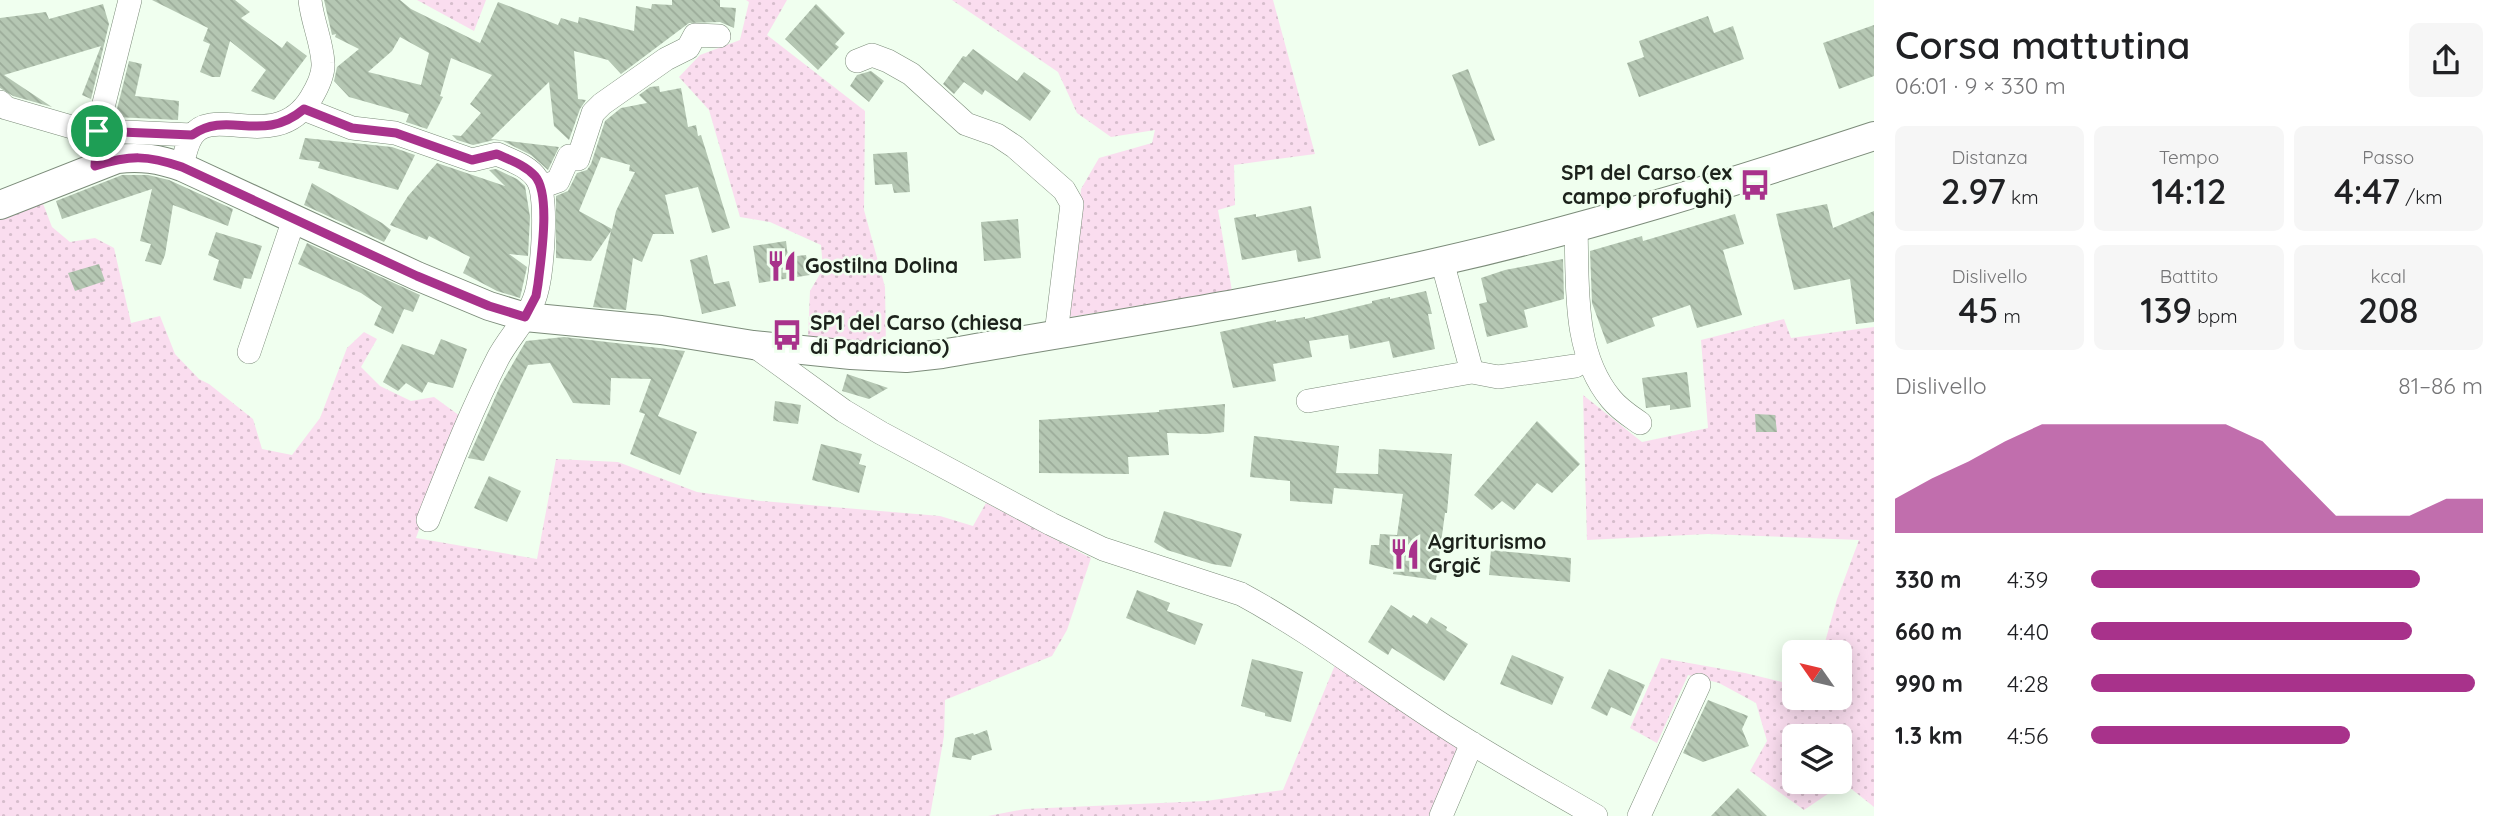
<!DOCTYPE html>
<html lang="it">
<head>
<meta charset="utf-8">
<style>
	body { margin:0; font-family:Quicksand,sans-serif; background:#f6f6f6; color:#202124; height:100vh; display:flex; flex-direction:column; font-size:26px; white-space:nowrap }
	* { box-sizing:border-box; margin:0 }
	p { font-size:23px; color:#757577 }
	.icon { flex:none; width:38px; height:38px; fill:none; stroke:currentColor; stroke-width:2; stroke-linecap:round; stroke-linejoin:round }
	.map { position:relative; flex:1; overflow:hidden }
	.panel { display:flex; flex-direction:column; background:#fff; width:630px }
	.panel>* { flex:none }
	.needle { width:46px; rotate:304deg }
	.fabs { position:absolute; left:1782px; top:640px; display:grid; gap:14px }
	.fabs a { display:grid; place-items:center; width:70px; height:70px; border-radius:10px; background:#fff; box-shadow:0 4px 18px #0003; font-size:35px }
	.pin { position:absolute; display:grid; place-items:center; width:60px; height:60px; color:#fff; margin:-30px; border:4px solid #fff; border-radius:50%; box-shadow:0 2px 7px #0007 }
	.round { display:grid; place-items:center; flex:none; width:74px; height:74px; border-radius:10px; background:#f6f6f6 }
	.headline { display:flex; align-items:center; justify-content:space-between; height:119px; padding:0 21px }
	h1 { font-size:38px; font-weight:600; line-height:52px }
	.metrics { display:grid; grid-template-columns:repeat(3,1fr); gap:10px; height:119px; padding:7px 21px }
	.metrics div { display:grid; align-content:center; border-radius:10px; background:#f6f6f6; text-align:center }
	.metrics b { font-size:35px; font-weight:600 }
	.metrics small { font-size:19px; font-weight:400 }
	.metrics p { font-size:19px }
	.chart { height:196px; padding:14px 21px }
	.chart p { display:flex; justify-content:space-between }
	.chart svg { width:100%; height:126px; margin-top:7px; fill:#a8328b; opacity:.7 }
	ul { padding:0 21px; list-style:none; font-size:23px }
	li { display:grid; grid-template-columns:112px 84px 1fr; align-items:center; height:52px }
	li i { height:18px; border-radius:9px; background:#a8328b }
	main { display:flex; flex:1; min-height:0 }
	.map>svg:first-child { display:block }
	.grass { fill:url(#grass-dots); fill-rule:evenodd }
	.building { fill:url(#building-back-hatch); fill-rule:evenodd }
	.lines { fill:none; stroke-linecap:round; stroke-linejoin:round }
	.minor-casing { stroke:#7c8c7a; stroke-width:24 }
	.major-casing { stroke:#7c8c7a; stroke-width:30 }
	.minor { stroke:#fff; stroke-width:23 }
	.major { stroke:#fff; stroke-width:28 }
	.route-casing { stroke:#fff; stroke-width:14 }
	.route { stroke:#a8328b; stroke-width:9 }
	.labels { text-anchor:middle; stroke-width:5; stroke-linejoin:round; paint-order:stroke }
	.poi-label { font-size:21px; font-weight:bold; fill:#1c221b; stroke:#f0ffef; text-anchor:start }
</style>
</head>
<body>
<main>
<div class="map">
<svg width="1874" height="816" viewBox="0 0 1874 816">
	<defs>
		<pattern id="grass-dots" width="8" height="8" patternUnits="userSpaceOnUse" patternTransform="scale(1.75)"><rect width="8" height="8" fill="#faddef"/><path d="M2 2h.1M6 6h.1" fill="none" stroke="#d6bdcc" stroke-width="1.8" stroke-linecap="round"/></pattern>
		<pattern id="building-back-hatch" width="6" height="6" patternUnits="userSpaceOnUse" patternTransform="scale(1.75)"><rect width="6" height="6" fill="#b5c7b3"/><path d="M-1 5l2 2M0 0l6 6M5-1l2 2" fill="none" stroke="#9bab99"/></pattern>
	</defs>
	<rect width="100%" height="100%" fill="#f0ffef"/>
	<path class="grass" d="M417,0h69l-12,31z
		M746,0h41l-20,35 98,76 -1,99 21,77 1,60 -78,-10 2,-46 13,-22 -2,-24 -51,-23 -30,-5 -31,-107 -30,-33 21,-22 40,-15 9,-38z
		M952,0h321l42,154 -81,11 1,40 -17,5 14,81 -162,26 11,-128 18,-31 53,-15 3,-13 -44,7 -34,-24 -19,-41z
		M42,201l10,26 18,15 25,-4 19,10 17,75 29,-7 15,38 24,25 10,5 44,35 9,30 30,6 28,-37 27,-70 17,-16 13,7 -16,28 19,19 31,15 23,-4 26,19 -44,122 121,21 19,-100 62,3 79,30 64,9 179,15 33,10 13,-23 105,55 -24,72 -15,26 -107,44 -1,36 -14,80h-930v-598z
		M1784,319l7,19 83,-11v480l-30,-24 -40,27 -54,-39 17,-30 -11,-38 -37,-20 -31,-8 -31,68 -27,-15 31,-70 84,15 49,12v13h45v-45h-17l15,-54 22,-59 -151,-6 -121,6 -4,-145 59,47 66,-14 -7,-88zM1794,737h45v45h-45z
		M1335,665l128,81 -29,70h-446l37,-7 181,-8 77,-11z"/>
	<path class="building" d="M152,0h83l15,12 -9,6 41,30 5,-7 20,15 -33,44 -23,-9 15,-21 -36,-29 -10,36h-8l-12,-5 10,-28 -7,-3 5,-13z
		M324,0h76l11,9 69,34 18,-41 60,23 3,-7 17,5 1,-6 55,14 2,-25 15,3 1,-5 20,1v-5h48v7l16,1 -2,20 -14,-6 -31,1 -68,51 -13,-14 -34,-9 4,48 8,1 -6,9 -11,31 -15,-14 -5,-44 -58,57 68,8 -11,23 -17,-15 -28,-14 -9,-1 -21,5 -16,-5 -5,-5 9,1 20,-23 -11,-9 22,-29 -41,-17 -11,38 3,1 -16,32 -21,-7 3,-8 -60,-17 -15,-16 3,-14 22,-18 -24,-12 1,-3 -4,1zM400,37l29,16 -8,32 -53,-13 24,-21z
		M103,4l6,20 -18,75 -9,-4 19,-49 -97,29 48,32 -39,-11 -13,-8v-70l46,-6 3,7z
		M816,4l29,29 -10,11 4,3 -21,23 -33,-31z
		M1708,16l6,17 19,-7 11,33 -105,38 -12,-34 17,-6 -5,-16z
		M1874,25v51l-35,13 -16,-46z
		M973,49l44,32 7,-9 27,19 -21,30 -45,-31 -3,5 -18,-13 -10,12 -11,-10 20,-28 3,1z
		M129,61l13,3 -7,32 44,5 -1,19 -63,-3z
		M1468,69l27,71 -16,6 -27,-71z
		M871,71l13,10 -15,21 -19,-16 7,-11z
		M659,86l1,6 21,-4 7,39 8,-2 2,11 3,-1 29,93 -18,5 -14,-46 -33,8 9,39h-21l-11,28 -9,-4 -7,52 -33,-3 18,-76 -20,30 -35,-3v-62l12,-5 9,-18 10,-3 4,-6 14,-43 16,-13 26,-5 -8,-8 11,-8zM601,157l29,8 -1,6 6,1 -19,39 -4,18 -33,-18z
		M305,138l87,9 23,8 -17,35 -80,-22 2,-6 -21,-3z
		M907,152l3,40 -16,1 -2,-9 -17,1 -2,-31z
		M437,163l68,23 -16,-16 7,-1 21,10 8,7 5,31 -2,39 -19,-2 18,13 -7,31 -23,-7 -34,-18 7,-16 -41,-21 -2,4 -37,-15 18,-29z
		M122,175h26l21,5 64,29 -5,17 -55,-21 -8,50 -4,10 -16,-4 6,-17 -11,-3 12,-52 -90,30 -6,-18z
		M312,183l70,40 9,7 -7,12 -80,-37z
		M1827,204l6,24 41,-17v111l-18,2 -6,-45 -56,11 -18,-76z
		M1311,206l10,52 -23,4 -2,-12 -54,10 -8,-42 22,-4v3z
		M1735,214l9,30 -21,6 19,65 -45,13 -7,-23 -38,13 3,8 -48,18 -15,-41 -2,-52 52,-15 1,5z
		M1018,219l3,39 -37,3 -3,-39z
		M216,232l46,14 -11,33 -7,-1 -3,11 -28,-9 6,-20 -11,-5z
		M786,241l2,16 18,-2 4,20 -51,8 -6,-37z
		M307,243l113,52 -7,17 -9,-3 -11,25 -19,-9 8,-18 -21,-14 -63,-29z
		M707,255l7,29 15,-3 7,25 -34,8 -12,-54z
		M1563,259l1,40 -40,11 4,17 -41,10 -8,-33 8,-2 -6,-24 24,-8z
		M99,264l6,17 -30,10 -7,-18z
		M1426,291l6,23h-4l7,35 -42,9 -4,-17 -39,8 -2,-14 -39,6 3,16 -39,7 3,17 -43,7 -13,-56 56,-12v2l29,-5v2l67,-16v-2l18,-4v2z
		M564,337l121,14 -27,65 39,16 -17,43 -50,-21 15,-40 -6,-2 12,-33 -40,-1 -1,27 -37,-2 -23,-40 -22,2 -44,96 -16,-3 33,-74 25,-43z
		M441,339l26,10 -14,39 -25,-6 -6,11 -16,-10 -8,8 -15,-9 19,-38 32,11z
		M1687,372l4,35 -21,3v-5l-24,3 -4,-30z
		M847,374l41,14 -19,11 -27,-8z
		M775,401l26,4 -3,19 -25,-3z
		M1225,404l-1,28 -18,2 -39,-1 2,22 -41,2 1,17 -90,-1v-53l120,-8v-2z
		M1755,414l20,1 2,17h-21z
		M1537,421l43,43 -28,29 -15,-10 -23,27 -12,-9 -10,9 -18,-15z
		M1254,436l85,10 -3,27 42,1 1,-25 73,5 -5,59h-2l-9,67 -43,-6 1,-4 -25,-6 2,-19h8l1,-11 17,1 6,-41 -69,-6 -2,16 -42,-3v-20l-40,-4z
		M821,444l41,10 -3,10 7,2 -7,27 -47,-13z
		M489,476l32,15 -14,31 -33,-14z
		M1164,511l78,23 -11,33 -19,-3 -45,-14 -13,-8z
		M1491,550l80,8 -1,24 -81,-7z
		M1137,590l33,13 -3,8 36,13 -8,21 -69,-27z
		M1391,605l20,13 2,-3 14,9 4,-7 16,10 -1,3 22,14 -24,37 -52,-33 -4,7 -20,-13z
		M1512,655l52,22 -12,28 -52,-21z
		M1252,659l51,13 -12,50 -26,-6v-3l-24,-7z
		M1609,669l36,16 -14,31 -20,-9 -4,9 -16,-8z
		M1708,700l40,16 -6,13 7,17 -46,16 -20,-9z
		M987,730l5,20 -20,6 -1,4 -19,-3 3,-19 18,-5 1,2z
		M1738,788l29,28h-56z"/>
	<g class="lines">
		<defs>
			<path id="minor" d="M857,61l15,-6 16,6 23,13 55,50 31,11 18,12 49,43 8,14 -16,130
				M0,102l6,6 76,22 110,5
				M304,109l48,19 43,5 77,27 25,-6c13,6 32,12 40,25 12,16 5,95 -1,115 -7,24 -27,43 -38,64 -27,53 -48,107 -70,162
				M95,166l2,-35 33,-131
				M182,167c2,-10 4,-22 10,-31 21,-32 85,18 119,-38 6,-10 13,-23 12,-35 -1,-21 -11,-42 -13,-63
				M541,187l17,-6 11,-25 9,3 15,-46 9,-9 64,-45 22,-11 7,-13 24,1
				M1576,228c2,57 -4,124 35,171 8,10 19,17 29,24
				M1442,261l30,111
				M753,345l91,66 37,22 170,91 52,25 138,45c74,40 140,92 211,137 47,30 96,57 144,85
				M249,352l45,-133
				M1308,401l164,-29 26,5 77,-11
				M1441,816l31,-73
				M1639,816l60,-131"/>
			<path id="major" d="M0,205l117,-46c24,-3 42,0 65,8l235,109 72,30 36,11 136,13 92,15 98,10 55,3 36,-4c167,-29 335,-54 500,-93 146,-33 289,-78 432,-125"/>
		</defs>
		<use href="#minor" class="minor-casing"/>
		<use href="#major" class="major-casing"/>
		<use href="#minor" class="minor"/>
		<use href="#major" class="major"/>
	</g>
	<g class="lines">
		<defs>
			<path id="route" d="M304,109l48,19 44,5 76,27 25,-6c13,6 28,11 38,22 16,18 6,83 3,108l-2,12 -11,21 -36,-11 -72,-30 -235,-109c-35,-12 -52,-12 -87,-1l2,-35 95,4c37,-26 69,10 112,-26z"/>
		</defs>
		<use href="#route" class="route-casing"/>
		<use href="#route" class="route"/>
	</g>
	<defs>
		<symbol id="bus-bare" viewBox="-9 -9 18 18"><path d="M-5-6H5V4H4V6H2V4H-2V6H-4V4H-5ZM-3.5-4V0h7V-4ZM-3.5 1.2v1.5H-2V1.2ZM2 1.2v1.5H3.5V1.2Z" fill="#a8328b" stroke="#f0ffef" stroke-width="2.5" paint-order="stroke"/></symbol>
		<symbol id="restaurant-bare" viewBox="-9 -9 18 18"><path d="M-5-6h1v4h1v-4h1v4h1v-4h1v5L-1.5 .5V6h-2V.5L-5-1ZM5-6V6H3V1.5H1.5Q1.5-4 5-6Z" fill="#a8328b" stroke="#f0ffef" stroke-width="2.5" paint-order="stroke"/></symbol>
	</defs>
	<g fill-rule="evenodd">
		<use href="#bus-bare" x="1733" y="163" width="44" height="44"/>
		<use href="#restaurant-bare" x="760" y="244" width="44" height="44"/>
		<use href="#bus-bare" x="765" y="313" width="44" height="44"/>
		<use href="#restaurant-bare" x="1383" y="532" width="44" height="44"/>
	</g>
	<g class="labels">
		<g class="poi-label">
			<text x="1732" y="180" text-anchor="end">SP1 del Carso (ex<tspan x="1732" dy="24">campo profughi)</tspan></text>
			<text x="805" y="273">Gostilna Dolina</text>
			<text x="810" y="330">SP1 del Carso (chiesa<tspan x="810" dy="24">di Padriciano)</tspan></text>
			<text x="1428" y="549">Agriturismo<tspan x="1428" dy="24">Grgič</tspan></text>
		</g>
	</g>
</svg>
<div class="fabs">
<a><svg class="needle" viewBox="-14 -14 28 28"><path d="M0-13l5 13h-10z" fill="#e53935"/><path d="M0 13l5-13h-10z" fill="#757577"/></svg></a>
<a><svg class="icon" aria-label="layers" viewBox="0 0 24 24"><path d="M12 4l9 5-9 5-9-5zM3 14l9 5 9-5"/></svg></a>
</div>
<div class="pin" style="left:97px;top:131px;background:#1e9e55"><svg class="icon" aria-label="arrive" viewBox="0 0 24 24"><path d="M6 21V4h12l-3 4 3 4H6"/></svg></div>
</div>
<section class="panel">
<div class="headline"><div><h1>Corsa mattutina</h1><p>06:01 · 9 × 330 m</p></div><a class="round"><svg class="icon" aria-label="share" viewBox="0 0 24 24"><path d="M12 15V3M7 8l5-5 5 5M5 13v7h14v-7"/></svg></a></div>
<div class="metrics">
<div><p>Distanza</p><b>2.97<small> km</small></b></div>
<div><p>Tempo</p><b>14:12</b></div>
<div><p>Passo</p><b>4:47<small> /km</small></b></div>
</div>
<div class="metrics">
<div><p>Dislivello</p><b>45<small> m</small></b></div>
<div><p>Battito</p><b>139<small> bpm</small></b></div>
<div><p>kcal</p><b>208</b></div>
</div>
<div class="chart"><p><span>Dislivello</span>81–86 m</p>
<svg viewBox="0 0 160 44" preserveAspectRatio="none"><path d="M0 44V32L10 25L20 19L30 12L40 6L50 6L60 6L70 6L80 6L90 6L100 12L110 25L120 38L130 38L140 38L150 32L160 32V44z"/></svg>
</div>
<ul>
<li><b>330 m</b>4:39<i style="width:84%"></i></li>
<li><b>660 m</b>4:40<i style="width:82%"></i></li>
<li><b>990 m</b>4:28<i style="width:98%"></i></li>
<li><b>1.3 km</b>4:56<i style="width:66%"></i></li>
</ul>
</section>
</main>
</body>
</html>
